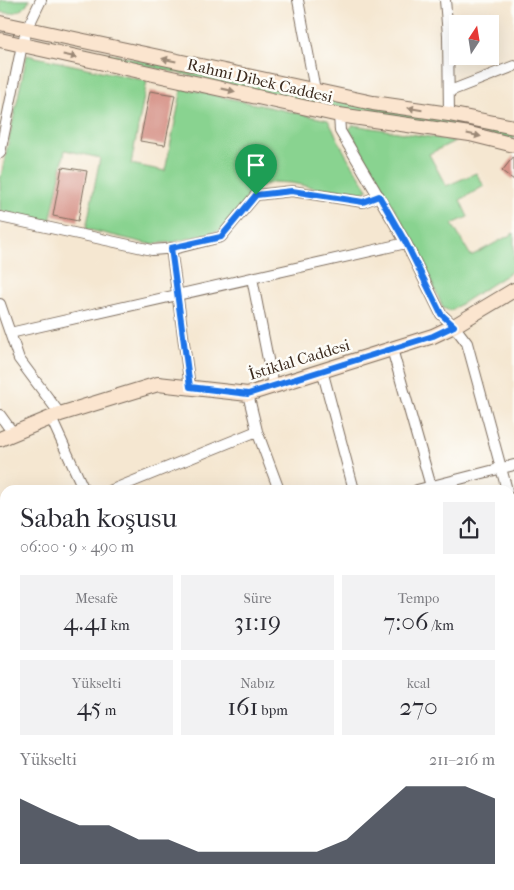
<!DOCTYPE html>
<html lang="tr">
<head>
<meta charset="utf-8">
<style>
	body { margin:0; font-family:"IM FELL French Canon",serif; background:#f2f2f3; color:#2b2b33; height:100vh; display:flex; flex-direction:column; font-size:19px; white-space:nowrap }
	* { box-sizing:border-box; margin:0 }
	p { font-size:16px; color:#7c7c81 }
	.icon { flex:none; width:28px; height:28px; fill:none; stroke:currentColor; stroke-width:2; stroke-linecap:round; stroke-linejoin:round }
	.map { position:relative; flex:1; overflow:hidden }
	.details { position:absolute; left:0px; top:485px; width:515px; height:405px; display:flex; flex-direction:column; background:#fff; border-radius:15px 15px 0 0; box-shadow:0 5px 20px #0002 }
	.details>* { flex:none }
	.needle { width:32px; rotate:12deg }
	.tools { position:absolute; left:449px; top:15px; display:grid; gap:10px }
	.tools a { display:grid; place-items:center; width:50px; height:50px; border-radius:0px; background:#fff; box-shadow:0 5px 20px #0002; font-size:25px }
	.pin { position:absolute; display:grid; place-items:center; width:42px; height:42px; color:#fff; margin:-51px -21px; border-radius:50% 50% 50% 0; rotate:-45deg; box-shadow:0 0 5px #0007 }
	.pin .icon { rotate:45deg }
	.round { display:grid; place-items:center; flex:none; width:52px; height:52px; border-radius:0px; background:#f2f2f3 }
	.head { display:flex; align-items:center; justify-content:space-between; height:85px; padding:0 20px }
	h1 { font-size:28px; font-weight:600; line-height:38px }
	.stats { display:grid; grid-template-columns:repeat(3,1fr); gap:8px; height:85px; padding:5px 20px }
	.stats div { display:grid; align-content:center; border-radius:0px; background:#f2f2f3; text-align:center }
	.stats b { font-size:25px; font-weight:600 }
	.stats small { font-size:14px; font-weight:400 }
	.stats p { font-size:14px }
	.chart { height:140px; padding:10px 20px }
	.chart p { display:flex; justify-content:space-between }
	.chart svg { width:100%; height:90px; margin-top:5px; fill:#111827; opacity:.7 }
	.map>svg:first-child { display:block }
	.green { fill:#89d390; stroke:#627e57 }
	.building { fill:#d7948a }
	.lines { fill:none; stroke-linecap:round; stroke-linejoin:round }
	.street-casing { stroke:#7c6c5d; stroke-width:12 }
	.secondary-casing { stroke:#7c6c5d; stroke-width:16 }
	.street { stroke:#fff; stroke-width:10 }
	.secondary { stroke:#fbe5cf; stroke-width:14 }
	.oneway { fill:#9b8876 }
	.route-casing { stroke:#fff; stroke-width:10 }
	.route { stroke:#1a73e8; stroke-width:6 }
	.labels { text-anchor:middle; stroke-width:5; stroke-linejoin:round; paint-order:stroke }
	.street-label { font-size:16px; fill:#3b2a1e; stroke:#fdfcf7 }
</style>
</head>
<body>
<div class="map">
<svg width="514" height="890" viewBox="0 0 514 890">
	<rect width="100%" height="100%" fill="#fdfcf7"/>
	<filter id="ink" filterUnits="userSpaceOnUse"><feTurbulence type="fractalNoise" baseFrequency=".02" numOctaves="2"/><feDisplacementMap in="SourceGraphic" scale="10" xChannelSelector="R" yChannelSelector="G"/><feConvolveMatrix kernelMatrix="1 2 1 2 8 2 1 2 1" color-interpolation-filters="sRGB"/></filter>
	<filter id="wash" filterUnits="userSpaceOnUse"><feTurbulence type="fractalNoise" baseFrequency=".0096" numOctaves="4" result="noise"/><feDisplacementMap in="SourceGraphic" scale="20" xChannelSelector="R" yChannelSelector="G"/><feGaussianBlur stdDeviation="1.12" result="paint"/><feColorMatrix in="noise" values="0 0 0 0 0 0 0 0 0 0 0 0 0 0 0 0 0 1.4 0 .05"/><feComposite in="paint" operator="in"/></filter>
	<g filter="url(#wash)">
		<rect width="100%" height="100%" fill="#f5e7d1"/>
		<path class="green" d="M0,0h30c-9,12 -15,15 -30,12z
			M39,39l110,23 304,59 61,13v5l-163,-29 -312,-67z
			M27,55l120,26 -16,83 34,7 17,-83 146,32 18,35 22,34 -10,7 -67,-13 -18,-1 -19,7 -33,41 -47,12 -25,2 -63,-15 14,-71 -35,-8 -15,72 -50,-11v-30z
			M353,125l102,16 -26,13 17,32 30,-13 8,13 -24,14 8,17 -16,7 19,32 43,-23v37l-64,41 -7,-3 -27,-62 -67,-117z"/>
		<g id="blocks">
			<path class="building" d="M150,91l25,4 -10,50 -25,-4z
				M514,156v24l-12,-9z
				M62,167l25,4 -9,50 -25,-5z"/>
		</g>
	</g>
	<g filter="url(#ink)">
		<use href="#blocks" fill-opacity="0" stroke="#7c6c5d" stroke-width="1"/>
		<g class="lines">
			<defs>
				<path id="street" d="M298,0l17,90
					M445,0l3,35 1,79
					M450,91l64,-25
					M339,115l1,16 66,112 35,71 13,12 13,17 40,147
					M0,153l22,-108 5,-16 14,-29
					M0,217l152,33 25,-2 44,-11 35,-42 36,-4 71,11 16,-6
					M171,248l19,139
					M252,278l21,107
					M0,304l19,55 41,55
					M10,333l396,-90
					M392,349l40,141
					M322,370l32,120
					M248,394l9,37 22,59
					M0,415l13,18
					M51,418l33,72
					M112,490l145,-59
					M417,490l97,-25
					M510,499l4,14
					M0,506l5,11
					M0,625l5,-3
					M0,672l5,8
					M510,675l4,-3
					M0,708l5,-4
					M510,783l4,14
					M0,810l5,-4
					M0,827l5,10
					M510,849l4,-1
					M230,885l2,5
					M329,885l1,5
					M393,885l1,5
					M15,889l5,-4
					M131,890l7,-5
					M409,890l11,-5"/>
				<path id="secondary" d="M0,23l373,80 76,11 65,13
					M0,40l339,75 131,19 44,11
					M0,439l60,-25 98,-30 90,10 185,-58 21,-10 60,-36"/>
			</defs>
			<use href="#street" class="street-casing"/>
			<use href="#secondary" class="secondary-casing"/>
			<use href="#street" class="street"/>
			<use href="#secondary" class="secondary"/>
		</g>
		<defs><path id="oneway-solid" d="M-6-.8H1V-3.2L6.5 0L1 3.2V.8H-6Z" transform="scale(1.25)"/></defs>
		<g class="oneway">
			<use href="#oneway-solid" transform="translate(70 56) rotate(12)"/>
			<use href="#oneway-solid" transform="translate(169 60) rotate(-168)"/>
			<use href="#oneway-solid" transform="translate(228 90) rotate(12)"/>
			<use href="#oneway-solid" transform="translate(415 109) rotate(-171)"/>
			<use href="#oneway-solid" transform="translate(474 135) rotate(12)"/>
		</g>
	</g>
	<g class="lines" filter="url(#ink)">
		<defs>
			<path id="route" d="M292,191l71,11 16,-6 27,47 35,71 13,12 -21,10 -185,58 -58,-7 -19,-139 50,-11 35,-42z"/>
		</defs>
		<use href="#route" class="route-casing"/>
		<use href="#route" class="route"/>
	</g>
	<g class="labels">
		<g class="street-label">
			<text transform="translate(260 80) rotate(13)" y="6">Rahmi Dibek Caddesi</text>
			<text transform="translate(299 359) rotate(-17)" y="6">İstiklal Caddesi</text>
		</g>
	</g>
</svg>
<div class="tools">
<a><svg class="needle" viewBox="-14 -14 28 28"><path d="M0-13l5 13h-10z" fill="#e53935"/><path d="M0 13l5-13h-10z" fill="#7c7c81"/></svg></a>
</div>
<div class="pin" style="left:256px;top:195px;background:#1e9e55"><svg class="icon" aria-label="arrive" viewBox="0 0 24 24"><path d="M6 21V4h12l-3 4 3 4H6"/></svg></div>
<section class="details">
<div class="head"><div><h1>Sabah koşusu</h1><p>06:00 · 9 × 490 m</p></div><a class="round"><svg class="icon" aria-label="share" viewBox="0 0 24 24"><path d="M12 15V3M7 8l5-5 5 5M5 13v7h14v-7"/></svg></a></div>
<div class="stats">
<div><p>Mesafe</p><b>4.41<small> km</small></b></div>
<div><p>Süre</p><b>31:19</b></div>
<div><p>Tempo</p><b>7:06<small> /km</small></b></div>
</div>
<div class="stats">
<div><p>Yükselti</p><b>45<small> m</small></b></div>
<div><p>Nabız</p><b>161<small> bpm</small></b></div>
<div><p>kcal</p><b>270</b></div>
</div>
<div class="chart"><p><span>Yükselti</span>211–216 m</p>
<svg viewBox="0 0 160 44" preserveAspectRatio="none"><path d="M0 44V12L10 19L20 25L30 25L40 32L50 32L60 38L70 38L80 38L90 38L100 38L110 32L120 19L130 6L140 6L150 6L160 12V44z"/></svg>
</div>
</section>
</div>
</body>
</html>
